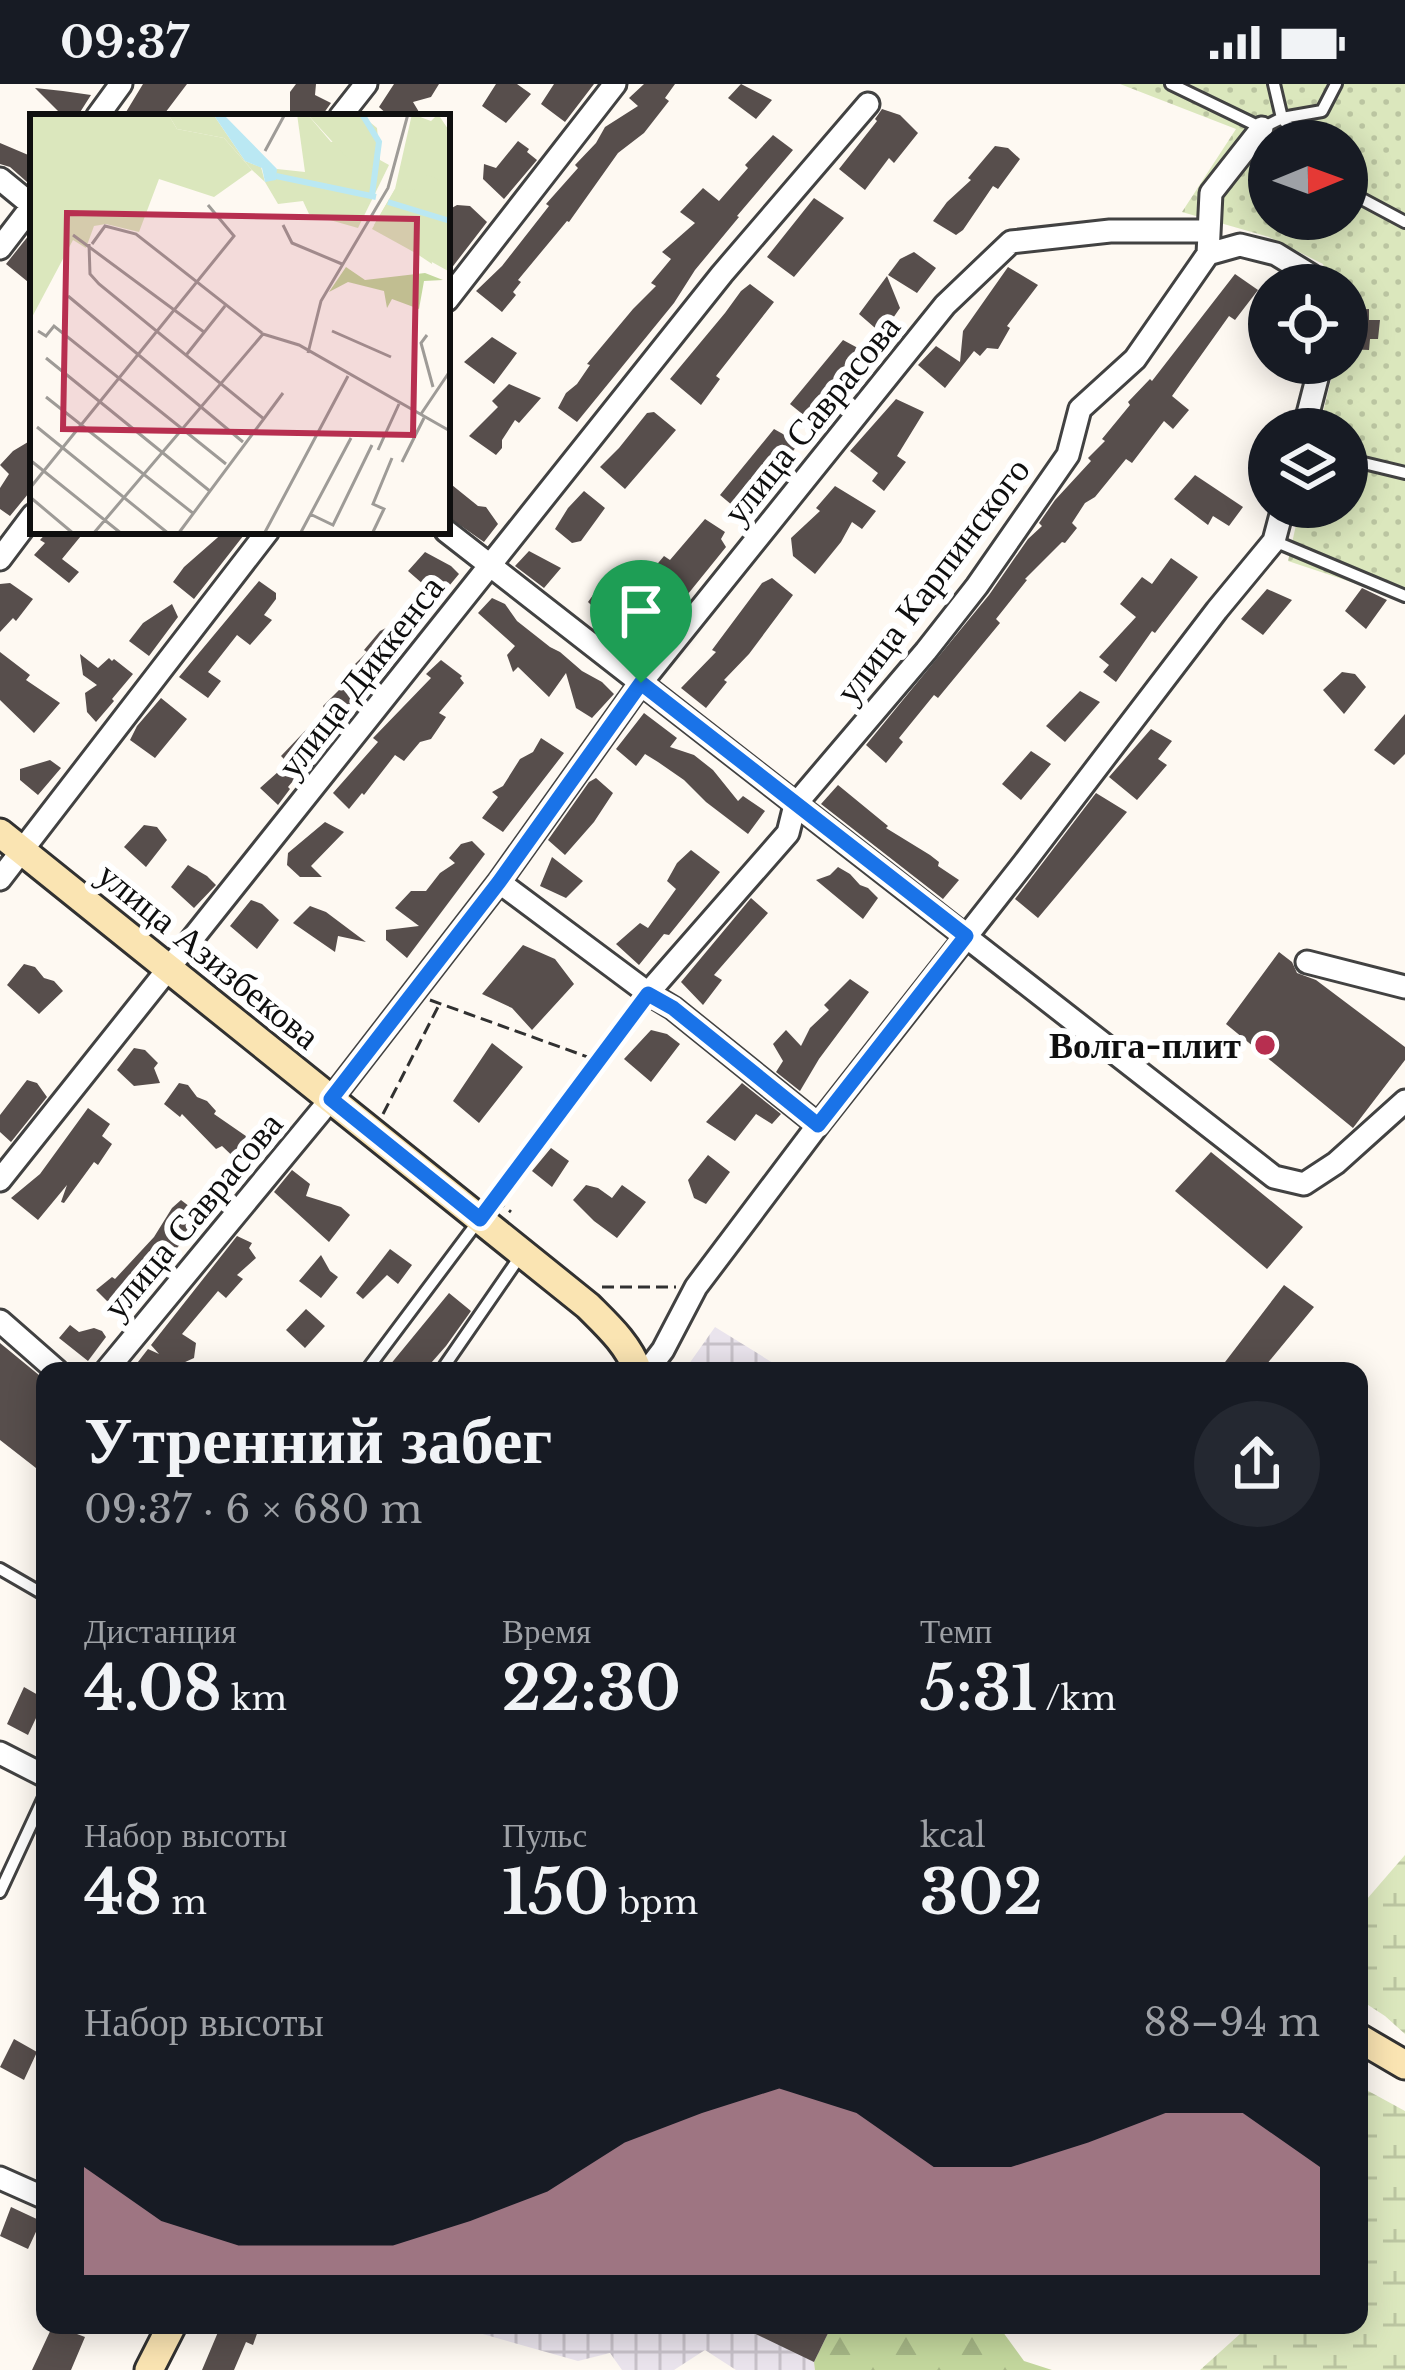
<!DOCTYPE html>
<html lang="ru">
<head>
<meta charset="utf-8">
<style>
	body { margin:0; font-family:"Libre Baskerville",serif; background:#242831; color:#f1f3f6; height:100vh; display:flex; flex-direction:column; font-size:45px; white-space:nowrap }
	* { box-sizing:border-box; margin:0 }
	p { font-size:39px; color:#9ea1a6 }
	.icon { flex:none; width:66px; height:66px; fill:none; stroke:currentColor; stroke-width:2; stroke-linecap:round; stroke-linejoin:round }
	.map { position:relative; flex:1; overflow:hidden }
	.details { position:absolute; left:36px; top:1278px; width:1332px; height:972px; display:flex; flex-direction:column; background:#171b24; border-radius:24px; box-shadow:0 6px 30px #0003 }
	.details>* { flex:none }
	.needle { width:78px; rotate:89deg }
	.tools { position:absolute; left:1248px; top:36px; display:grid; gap:24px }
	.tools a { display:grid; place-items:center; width:120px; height:120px; border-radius:50%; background:#171b24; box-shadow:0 6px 30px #0003; font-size:60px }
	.pin { position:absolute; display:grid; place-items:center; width:102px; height:102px; color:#fff; margin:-123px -51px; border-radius:50% 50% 50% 0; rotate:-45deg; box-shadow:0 0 12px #0007 }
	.pin .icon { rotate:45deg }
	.round { display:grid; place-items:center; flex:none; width:126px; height:126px; border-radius:63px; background:#242831 }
	.head { display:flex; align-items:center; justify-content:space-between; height:204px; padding:0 48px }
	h1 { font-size:66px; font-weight:800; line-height:90px }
	.metrics { display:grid; grid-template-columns:repeat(3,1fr); gap:18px; height:204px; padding:12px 48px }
	.metrics div { display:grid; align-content:center }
	.metrics b { font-size:60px; font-weight:800 }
	.metrics small { font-size:33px; font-weight:400 }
	.metrics p { font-size:33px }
	.chart { height:336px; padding:24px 48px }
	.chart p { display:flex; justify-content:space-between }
	.chart svg { width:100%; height:216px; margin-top:12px; fill:#d79bab; opacity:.7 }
	.status { display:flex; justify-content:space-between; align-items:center; height:84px; padding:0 60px; background:#171b24; direction:ltr }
	.status svg { height:33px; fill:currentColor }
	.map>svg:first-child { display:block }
	.industrial { fill:url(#industrial-grid) }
	.forest { fill:url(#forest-firs) }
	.wetland { fill:url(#wetland-marsh) }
	.garden { fill:url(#garden-dots); fill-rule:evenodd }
	.building { fill:#574e4c }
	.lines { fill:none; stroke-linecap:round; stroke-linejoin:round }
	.lane-casing { stroke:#424242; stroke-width:16 }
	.street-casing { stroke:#424242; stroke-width:27 }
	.secondary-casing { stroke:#313131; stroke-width:33 }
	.path { stroke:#313131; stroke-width:3; stroke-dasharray:12 6; stroke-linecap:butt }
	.lane { stroke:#fff; stroke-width:10 }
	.street { stroke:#fff; stroke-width:21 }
	.secondary { stroke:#fae4b2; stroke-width:27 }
	.route-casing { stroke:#fff; stroke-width:24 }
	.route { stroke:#1a73e8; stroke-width:15 }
	.poi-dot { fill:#b72f50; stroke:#fff; stroke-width:4.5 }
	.labels { text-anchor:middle; stroke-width:12; stroke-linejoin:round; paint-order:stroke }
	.street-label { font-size:36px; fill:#0f0f0f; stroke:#fff }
	.poi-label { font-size:36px; font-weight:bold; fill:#0f0f0f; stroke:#fff; text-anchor:end }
	.inset-river { fill:none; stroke:#bae8f3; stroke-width:6 }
	.inset-road { fill:none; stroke:#9e9b97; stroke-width:3 }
	.view { fill:#b72f50; fill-opacity:0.15; stroke:#b72f50; stroke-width:6 }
	.inset-edge { fill:none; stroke:#0f0f0f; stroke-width:6 }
</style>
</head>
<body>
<div class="status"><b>09:37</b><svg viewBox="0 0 49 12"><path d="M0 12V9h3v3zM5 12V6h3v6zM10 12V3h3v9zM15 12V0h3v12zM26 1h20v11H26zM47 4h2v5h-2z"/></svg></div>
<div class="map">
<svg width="1405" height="2286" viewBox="0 0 1405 2286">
	<defs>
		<pattern id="industrial-grid" width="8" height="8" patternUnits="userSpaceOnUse" patternTransform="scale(3)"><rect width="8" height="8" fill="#eae4ed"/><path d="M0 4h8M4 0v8" fill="none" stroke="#c8c2ca"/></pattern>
		<pattern id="forest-firs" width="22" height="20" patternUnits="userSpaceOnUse" patternTransform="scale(3)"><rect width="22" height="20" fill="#c3d79d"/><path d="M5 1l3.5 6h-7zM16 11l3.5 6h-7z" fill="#a6b786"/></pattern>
		<pattern id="wetland-marsh" width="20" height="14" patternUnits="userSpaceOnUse" patternTransform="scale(3)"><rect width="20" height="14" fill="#dbe7bd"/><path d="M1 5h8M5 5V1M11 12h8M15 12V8" fill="none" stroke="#bbc5a1"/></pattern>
		<pattern id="garden-dots" width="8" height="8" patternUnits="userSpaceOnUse" patternTransform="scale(3)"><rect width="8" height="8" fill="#dbe7bd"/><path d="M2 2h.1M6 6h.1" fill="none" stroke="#bbc5a1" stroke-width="1.8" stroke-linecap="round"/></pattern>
	</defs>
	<rect width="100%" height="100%" fill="#fef9f2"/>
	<path class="industrial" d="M715,1243l71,44h-102z
		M474,2241h367l-24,45h-81l-31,-20 -31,20h-52l-12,-17 -32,8 -106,-30z"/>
	<path class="forest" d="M832,2241h183l-15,3 24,33 28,9h-237l-1,-8z"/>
	<path class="wetland" d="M1405,1771v179l-20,-18 -26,-17v-70l8,-30z
		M1361,2003l44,24v259h-205l50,-45h109z"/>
	<path class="garden" d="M1120,0h285v516l-117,-39 12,-54h47v-78h-28l16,-66h12v-78h-19l-5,-21 -54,-27 -87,-25 54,-83zM1269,57h78v78h-78z"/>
	<path class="building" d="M143,0h44l-25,33h-39z
		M296,0h20l-1,11 16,8 -10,14h-31v-25z
		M394,0h45l-8,13 -18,5 9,15h-32l-11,-10z
		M496,0h21l14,10 -25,29 -24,-17z
		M554,0h40l-29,38 -24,-18z
		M644,0h31l-10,14 4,3 -25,32 -26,20 -49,69 -2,-1 -49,59 3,2 -8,10 3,3 -14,17 -26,-21 26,-25 47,-60 -3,-2 32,-36 -3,-3 21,-22 9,-16 33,-21 -9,-8z
		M741,0l31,16 -16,19 -28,-21z
		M35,4l28,3 28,4 -14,22h-13z
		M882,25l18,6 18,18 -24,30 -5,-5 -24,32 -26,-21 38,-48 -2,-2z
		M773,51l20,15 -56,66 2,1 -44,53 -21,33 -97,119 -19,-14 8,-15 11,-9 13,-19 -3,-1 46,-55 23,-23 -5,-3 20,-24 -9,-7 33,-29 -15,-11 23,-24 16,13 29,-33 -3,-3z
		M518,57l11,8 -2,3 10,8 -33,39 -21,-20 1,-15 12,4z
		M0,59l33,14v15l-6,10 -17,-15 -10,-3z
		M995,62l13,2 12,11 -22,30 -5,-3 -30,44 -7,5 -23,-14 14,-19 24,-22 -3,-2z
		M814,114l30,20 -50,59 -27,-20z
		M457,121l13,1 17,16 -40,52v-44l3,-21z
		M33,146v56l-27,-22z
		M914,168l22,16 -19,25 -29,-18 12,-16z
		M1008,183l30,18 -31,41 3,2 -12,21 -11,-1 -7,8 -6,-5 -29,37 -27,-23 18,-19 24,16 3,-31z
		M1235,190l23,16 -23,30 -6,-4 -57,80 17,14 -16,19 -9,-8 -32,42 -6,-4 -31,38 -10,6 -13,20 5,5 -12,15 -3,-1 -37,37 2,1 -31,39 4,4 -62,75 -4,-3 -35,43 4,4 -17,21 -20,-18 123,-150 39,-56 14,-13 -3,-3 16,-23 36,-39 -3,-3 17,-17 -3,-2 28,-34 -2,-3 22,-23 2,2z
		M887,192l13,32 -18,26 -23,-20z
		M750,200l24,18 -58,74 4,3 -19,26 -31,-26 55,-66 16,-22z
		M1369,225v11h11l-2,19h-8l-1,11 -22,-1 1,-39z
		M492,253l25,16 -23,31 -30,-22z
		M843,256l26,14 1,2 -48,58 -9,-6 -7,9 -16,-13z
		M509,300l32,14 -22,25 -4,-3 -13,20v8l-6,7 -27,-19 29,-29 -6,-6z
		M896,315l28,13 -27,44 9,6 -22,29 -12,-10 6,-8 -28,-22z
		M654,328l22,18 -51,59 -25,-22 19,-19 28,-35z
		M774,345l25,14 -54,73 -25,-21z
		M33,355v49l-23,28 -10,-7v-21l9,-14 -9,-9 13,-14z
		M1195,391l48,32 -14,19 -16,-10 -5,9 -34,-26z
		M447,397l31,25 8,1 12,17 -14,18 -37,-26z
		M835,402l41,25 -14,18 -10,-7 -11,20 -26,32 -22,-18 -2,-18 29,-27 -4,-3z
		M584,407l21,17 -24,33 -9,2 -17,-14 13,-21z
		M705,435l20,13 -4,7 5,8 -85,105 -28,-18 3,-5 -28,-27 10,-14 44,24 5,-7 -14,-12 31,-37 6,4z
		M48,447h37l-23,28 17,13 -10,11 -35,-28 11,-12 -5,-3z
		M225,447h22l-53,68 -21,-17 11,-15z
		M529,467l32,17 -17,20 -29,-22z
		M425,468l26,14 8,8 -20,24 -31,-27z
		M1171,474l27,19 -43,56 -3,-2 -36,51 -13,-10 6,-7 -10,-8 37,-40 -16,-13 22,-27 10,7z
		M772,494l21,17 -44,59 -25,26 3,2 -21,26 -25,-20 35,-36 -4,-2 50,-67z
		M259,497l17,12v6l-12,16 8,5 -22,25 -13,-10 -29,37 13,9 -13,17 -29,-21z
		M10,499l23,16 -17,22 -3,-3 -13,14v-48z
		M1362,504l25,12 -21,29 -21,-18z
		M1267,505l25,11 -29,35 -22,-16z
		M492,514l13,6 12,17 33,26 10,5 22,19 20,11 12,12 -22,24 -16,-10 -10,-35 -17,24 -31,-30 -5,5 -6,-17 8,-9 -37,-33z
		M172,520l6,13 -29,39 -20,-15 14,-18z
		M396,539l13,13 -46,61 -75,90 2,2 -12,16 -18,-17 28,-25 -7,-7 44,-46 -2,-4 18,-18 17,-3 -3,-21 12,-12 -3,-2 16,-19z
		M0,568l30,23 -4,5 34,23 -26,30 -34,-33z
		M80,570l18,14 11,-10 3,3 2,-2 19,15 -21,25 2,2 -18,21 -9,-10 -2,-19 12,-8 -14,-10z
		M441,576l21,16 -2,2 4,5 -25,30 7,4 -15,22 -11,3 -16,19 -9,-6 -31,40 -2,-2 -13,16 -16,-16 45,-51 -5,-4 58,-60 -5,-4z
		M1342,588l13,2 11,13 -22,27 -21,-24z
		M1080,607l20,11 -35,40 -19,-16z
		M161,614l26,21 -32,39 -25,-18 7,-14z
		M644,629l33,25 -7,9 24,8 19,15 25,31 5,-5 22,15 -17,23 -42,-32 -22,-22 -26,-18 -13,-8 -9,12 -20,-17z
		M1405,630v40l-11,11 -20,-15z
		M1151,645l21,12 -14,18 9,6 -30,35 -28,-23z
		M541,654l23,15 -61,79 -21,-14 16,-21 -6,-5 11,-6 17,-27 13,-7z
		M1031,667l20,13 -30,36 -19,-16z
		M50,676l11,8 -23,27 -18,-15v-11z
		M596,694l17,15 -19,29 -29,33 -17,-15 41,-58z
		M838,701l50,41 -2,2 44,27 9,7 -1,4 21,14 -16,19 -122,-95z
		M1096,709l31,19 -89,106 -23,-19z
		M325,738l19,10 -33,34 11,11h-22l-13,-12 1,-12z
		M144,741l13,2 10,13 -21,27 -22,-20z
		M472,757l13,13 -78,104 -21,-18v-10l33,-4 -24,-18 16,-17h15l14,-18 15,-10 -6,-5 12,-14z
		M691,766l29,22 -51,63 -5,-1 -25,31 -23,-21 24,-21 8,5 28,-39 -9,-8 10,-18z
		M552,773l31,24 -17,17 -26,-12z
		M188,781l19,11 9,9 -22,23 -23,-21z
		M838,783l12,7 10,11 8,3 10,10 -15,21 -47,-39 14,-5z
		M751,814l17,15 -54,62 8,5 -19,25 -22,-23z
		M251,816l11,4 17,16 -22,29 -27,-23z
		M310,822l16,6 40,30 -28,-6 -3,16 -42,-29z
		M523,861l32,14 19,25 -42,46 -20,-22 -30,-14z
		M1279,868l13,10 5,11 19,7 89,67v13l-52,68 -127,-104z
		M24,880l11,3 9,11 10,3 9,10 -24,23 -32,-29z
		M850,895l19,13 -50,67 -19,32 -24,-19 7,-11 -10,-17 13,-14 15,16 9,-18 19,-18 -5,-5z
		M651,946l16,4 13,10 -29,38 -27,-23z
		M492,959l31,24 -44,56 -26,-22z
		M134,964l11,2 13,13 -4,5 6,15 -26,3 -17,-16z
		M27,996l10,3 10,14 -36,45 -11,-10v-17z
		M179,999l9,2 9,12 10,4 9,10 -2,3 45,31 -16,21 -21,-20 -6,3 -34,-35 -2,3 -16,-13z
		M742,999l39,31 -9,10 -16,-10 -21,27 -29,-19z
		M88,1024l22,16 -8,12 10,8 -14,21 -4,-3 -30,41 -3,-1 6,-17 -29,35 -27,-22 29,-24z
		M551,1064l18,13 -17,26 -20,-16z
		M1211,1068l92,75 -36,42 -92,-78z
		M708,1071l22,17 -24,32 -12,-6 -6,-18z
		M292,1086l18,14 -4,12 35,11 9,8 -21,27 -55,-50z
		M586,1101l12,3 14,10 10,-13 24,17 -29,36 -23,-17 -21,-21z
		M181,1116l13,10 5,10 -76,97 -27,-27 16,-13 3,2 39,-42 18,-29z
		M237,1152l15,7 -3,5 7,10 -19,17 6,4 -17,19 -8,-7 -36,43 14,9 -2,15 -11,5 18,8h-70l17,-22 11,5 -8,-9z
		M390,1165l22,16 -14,19 -11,-9 -24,24 -7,-6z
		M321,1171l9,16 8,6 -17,21 -22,-17z
		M1284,1201l30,22 -53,64h-30l-9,-5z
		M449,1209l22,18 -25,35 -22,25h-39z
		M306,1225l19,17 -20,22 -19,-18z
		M70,1241l9,7 15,-4 8,3 4,6 -18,24 -29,-23z
		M0,1259l45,37v95l-45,-35z
		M24,1603l21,12 -17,36 -21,-11z
		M14,1955l23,13 -13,28 -24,-13z
		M11,2123l30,14 -13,28 -28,-13z
		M53,2241l32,12 -14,33h-39z
		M221,2241h39l-7,20 -7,-3 -12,28h-32z
		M737,2241h95l-18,37z"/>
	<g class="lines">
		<defs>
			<path id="lane" d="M1171,0l91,44 20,-10 40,-7 14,-27
				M1274,0l8,34 18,23
				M1347,107l58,31
				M1347,375l58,14
				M1274,457l131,55
				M366,1287l113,-151
				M441,1287l80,-116
				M0,1485l45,26
				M0,1808l45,-97"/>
			<path id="street" d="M97,33l24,-33
				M340,33l26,-33
				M0,95l33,27
				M0,164l33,-43
				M1208,170l32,-9 36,9 36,22 3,9
				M447,216l168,-216
				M1304,345l17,-66
				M446,447l828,646 30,7 32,-21 69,-62
				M0,475l33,-44
				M0,795l268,-348
				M499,798l149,111 25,15 145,117
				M1307,878l98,25
				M648,909l140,-160 7,-28 131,-154 51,-65 91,-131 12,-46 55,-50 73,-105 3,-61 51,-65
				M0,1096l722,-906 146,-170
				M0,1237l57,50
				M106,1287l225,-272 168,-217 142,-199 304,-378 66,-63 99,-11h99
				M647,1287l16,-21 33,-63 122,-162 206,-262 193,-253 57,-69 9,-34
				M0,1669l45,23
				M0,2094l45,20"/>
			<path id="secondary" d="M0,749l588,473c20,20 40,38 50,65
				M1359,1954l46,27
				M149,2286l23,-45"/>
		</defs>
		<use href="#lane" class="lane-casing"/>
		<use href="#street" class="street-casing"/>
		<use href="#secondary" class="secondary-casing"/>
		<path class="path" d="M430,916l166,60
			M383,1030l56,-109
			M495,1114l141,-189
			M495,1115l16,13
			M602,1203h74"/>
		<use href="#lane" class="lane"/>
		<use href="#street" class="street"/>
		<use href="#secondary" class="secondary"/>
	</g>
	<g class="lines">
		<defs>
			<path id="route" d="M641,599l325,253 -148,189 -145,-117 -25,-14 -168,225 -149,-120 168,-217z"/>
		</defs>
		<use href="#route" class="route-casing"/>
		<use href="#route" class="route"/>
	</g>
	<circle class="poi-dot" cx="1265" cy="961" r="12"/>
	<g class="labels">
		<g class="street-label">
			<text transform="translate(811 335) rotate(-51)" y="13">улица Саврасова</text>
			<text transform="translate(932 496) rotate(-53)" y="13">улица Карпинского</text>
			<text transform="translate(360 592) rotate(-52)" y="13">улица Диккенса</text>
			<text transform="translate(209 871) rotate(39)" y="13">улица Азизбекова</text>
			<text transform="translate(192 1131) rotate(-50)" y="13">улица Саврасова</text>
		</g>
		<g class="poi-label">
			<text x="1241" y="974">Волга-плит</text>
		</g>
	</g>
	<g transform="translate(30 30)">
		<rect width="420" height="420" fill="#fef9f2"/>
		<path d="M138,0h45l32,47 16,6 4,15 -13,-12 -28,-32 -47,-9zM382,0l19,7 7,-7 12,18v140l-78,-43 23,-40z" fill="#dbe7bd"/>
		<path d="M316,153l19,13 60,-7 18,7 -19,1 -5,28 -27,-10 -5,9 -3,-17 -36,-9 -19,10z" fill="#c3d79d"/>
		<path d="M267,0l11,1 23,27 42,-7 -13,-21 17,14 3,32 9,5 -31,63 -49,-14 -6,-13 -25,3 -13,-22 12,-13 28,3zM397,61l23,9v63l-19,4 1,13 -58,-39 21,-36 19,1z" fill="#dbe7bd"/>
		<path d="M0,0h138l9,15 47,9 28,32 -38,27 -55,-18 -20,53 -33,-8 -12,2 -8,22 -13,-8 -43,81zM267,0h63l17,30 1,26 -27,-8 -43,-47z" fill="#dbe7bd"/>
		<path d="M183,0h10l54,55 -1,11 -11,2 -3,-14 -17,-7z" fill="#bae8f3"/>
		<path class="inset-river" d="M332,0l17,28 -7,53M246,62l100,21M358,88l62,19"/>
		<path class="inset-road" d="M235,37l20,-37M253,111l9,18 50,21M43,121l131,97M59,130l1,30 9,10 165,135M62,130l13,-18 31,8 126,99M38,182l175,146M8,217l8,5 8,-10 172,138M302,217l59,26M397,221l-6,8 12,44M278,239l13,-52 67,-113 20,-74M157,240l38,-48M16,244l165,134M16,283l148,117M391,300l29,-43M7,313l132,107M348,336l21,-46M0,346l92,74M372,348l22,-44M0,374l204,-252 -26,-31M0,383l44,37M280,400l23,11 39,-80M63,420l170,-200 36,11 151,86M148,420l105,-141M234,420l84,-158M270,420l51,-96M342,420l12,-25 -11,-5 19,-46"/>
		<path class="view" d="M37,99l350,6 -4,216 -350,-6z"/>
		<rect width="420" height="420" class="inset-edge"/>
	</g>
</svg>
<div class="tools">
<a><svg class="needle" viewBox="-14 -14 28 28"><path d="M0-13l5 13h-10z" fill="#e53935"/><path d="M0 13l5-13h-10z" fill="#9ea1a6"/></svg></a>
<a><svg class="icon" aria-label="locate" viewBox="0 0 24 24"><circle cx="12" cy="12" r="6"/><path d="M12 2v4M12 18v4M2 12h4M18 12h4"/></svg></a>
<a><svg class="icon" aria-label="layers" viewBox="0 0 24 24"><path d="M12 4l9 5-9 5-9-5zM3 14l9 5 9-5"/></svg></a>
</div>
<div class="pin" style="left:641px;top:599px;background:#1e9e55"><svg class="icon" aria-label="arrive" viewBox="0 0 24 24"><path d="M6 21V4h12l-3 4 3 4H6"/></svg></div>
<section class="details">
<div class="head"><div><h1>Утренний забег</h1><p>09:37 · 6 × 680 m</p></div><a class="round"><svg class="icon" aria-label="share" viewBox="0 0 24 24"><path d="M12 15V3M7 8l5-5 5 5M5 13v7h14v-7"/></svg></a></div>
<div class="metrics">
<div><p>Дистанция</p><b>4.08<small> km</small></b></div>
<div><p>Время</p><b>22:30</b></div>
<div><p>Темп</p><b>5:31<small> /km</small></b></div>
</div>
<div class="metrics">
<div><p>Набор высоты</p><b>48<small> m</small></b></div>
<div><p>Пульс</p><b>150<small> bpm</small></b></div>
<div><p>kcal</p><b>302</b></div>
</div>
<div class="chart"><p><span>Набор высоты</span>88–94 m</p>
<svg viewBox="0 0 160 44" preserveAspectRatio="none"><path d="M0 44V22L10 33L20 38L30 38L40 38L50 33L60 27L70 17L80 11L90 6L100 11L110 22L120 22L130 17L140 11L150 11L160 22V44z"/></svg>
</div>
</section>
</div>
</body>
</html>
